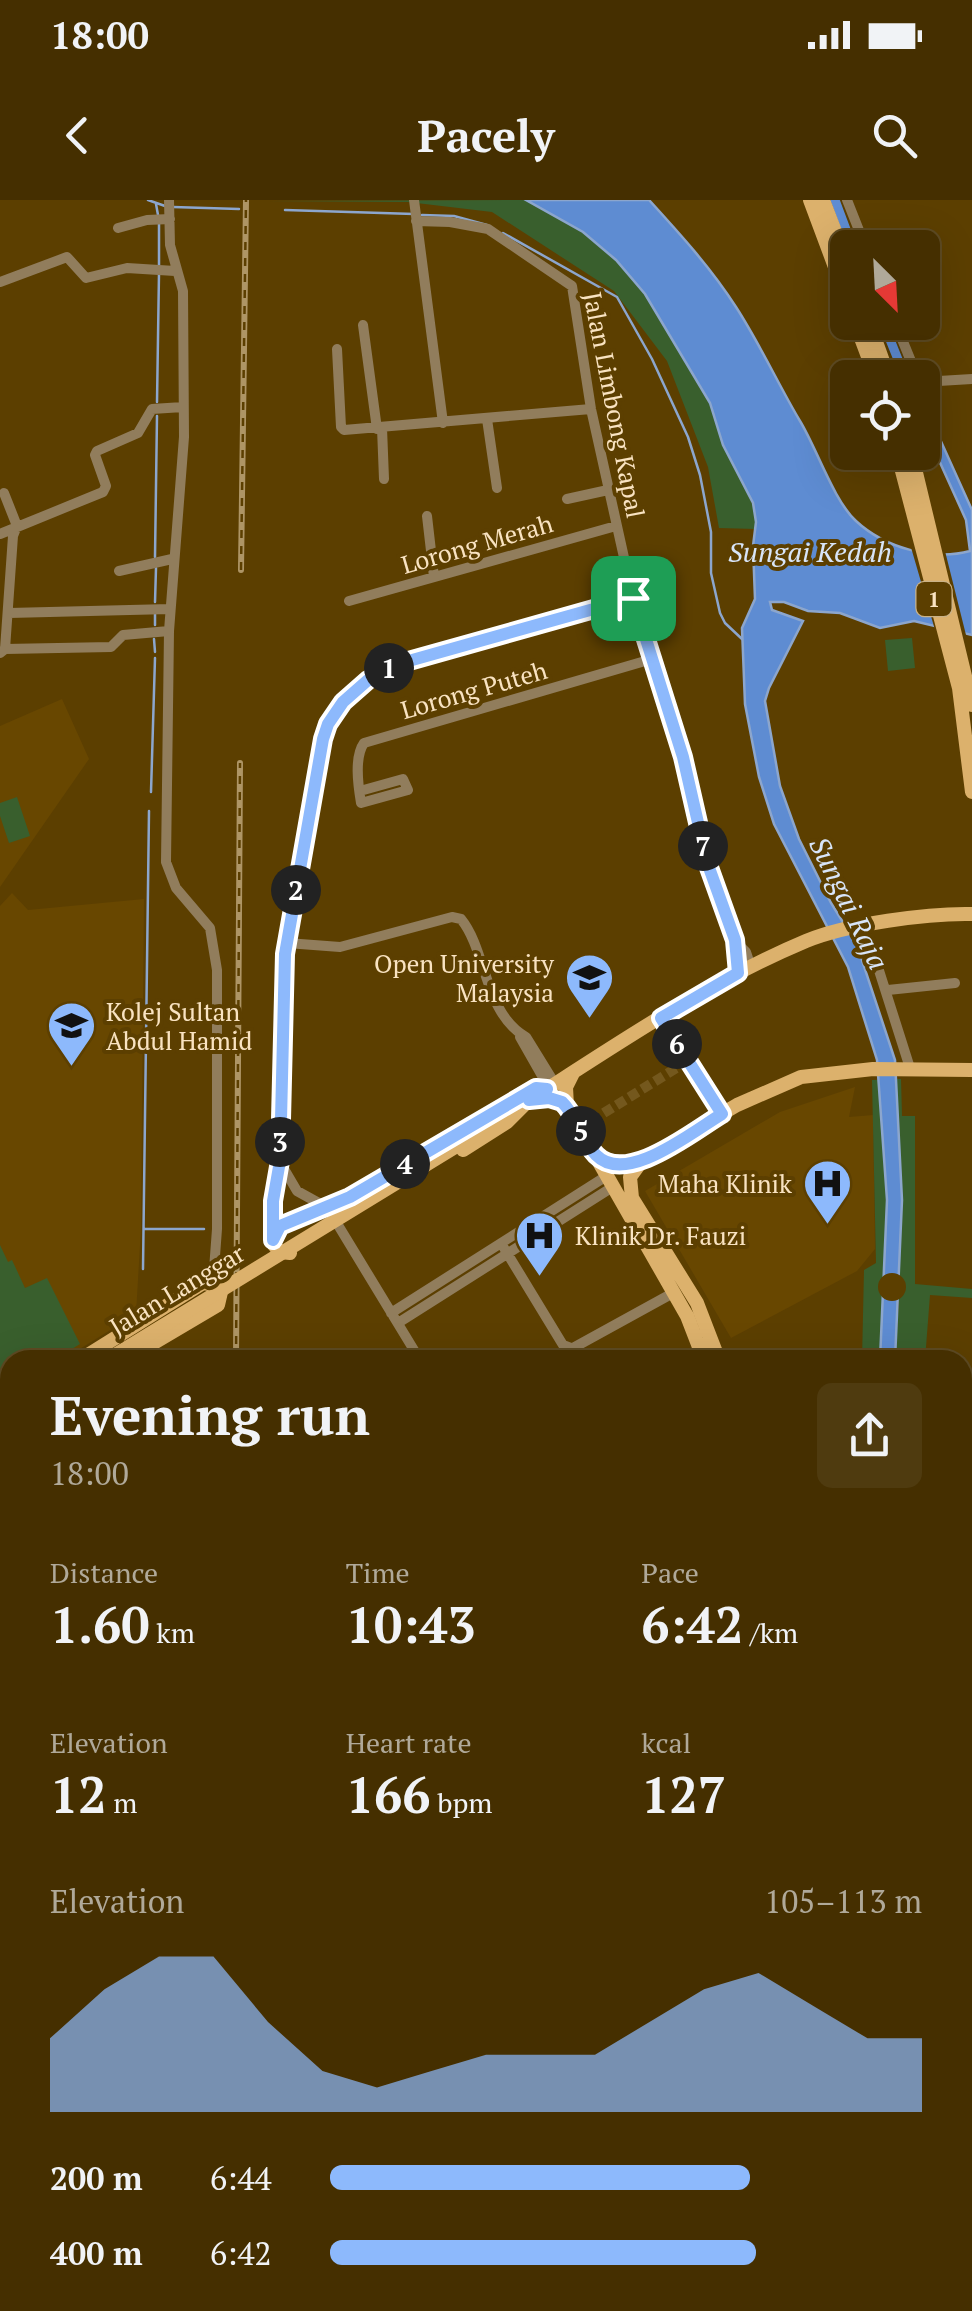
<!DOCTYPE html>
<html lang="en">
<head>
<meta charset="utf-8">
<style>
	body { margin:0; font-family:"PT Serif",serif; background:#4f3b0f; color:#f1f3f6; height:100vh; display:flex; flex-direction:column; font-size:38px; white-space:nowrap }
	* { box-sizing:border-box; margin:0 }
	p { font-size:32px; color:#b0a999 }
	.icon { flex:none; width:55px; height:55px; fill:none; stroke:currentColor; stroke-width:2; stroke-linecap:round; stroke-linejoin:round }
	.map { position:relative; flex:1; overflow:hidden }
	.drawer { position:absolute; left:0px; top:1150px; width:972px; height:962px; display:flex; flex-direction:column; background:#452f00; border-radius:30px 30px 0 0; box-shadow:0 10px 40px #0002,0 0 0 2px #5d4a22 }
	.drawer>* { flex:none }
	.needle { width:65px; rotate:156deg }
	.fabs { position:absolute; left:830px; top:30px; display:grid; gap:20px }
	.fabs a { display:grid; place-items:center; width:110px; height:110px; border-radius:15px; background:#452f00; box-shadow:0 10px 40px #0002,0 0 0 2px #5d4a22; font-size:50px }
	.pin { position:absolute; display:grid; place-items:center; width:85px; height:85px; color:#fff; margin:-42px; border-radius:20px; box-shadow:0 5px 15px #0006 }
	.km { position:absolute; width:50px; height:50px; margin:-25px; border-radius:50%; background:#222; color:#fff; font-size:28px; line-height:50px; text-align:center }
	.round { display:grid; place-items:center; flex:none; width:105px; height:105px; border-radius:15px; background:#4f3b0f }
	.summary { display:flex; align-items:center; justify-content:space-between; height:170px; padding:0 50px }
	h1 { font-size:55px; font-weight:700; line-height:75px }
	.metrics { display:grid; grid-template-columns:repeat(3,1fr); gap:15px; height:170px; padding:10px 50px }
	.metrics div { display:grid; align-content:center }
	.metrics b { font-size:50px; font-weight:700 }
	.metrics small { font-size:28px; font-weight:400 }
	.metrics p { font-size:28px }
	.chart { height:280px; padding:20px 50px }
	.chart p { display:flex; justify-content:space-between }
	.chart svg { width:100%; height:180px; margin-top:10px; fill:#8db9fc; opacity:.7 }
	ul { padding:0 50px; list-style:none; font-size:32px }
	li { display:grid; grid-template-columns:160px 120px 1fr; align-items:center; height:75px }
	li i { height:25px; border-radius:12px; background:#8db9fc }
	.status { display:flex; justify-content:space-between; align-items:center; height:70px; padding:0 50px; background:#452f00; direction:ltr }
	.status svg { height:28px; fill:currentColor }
	header { display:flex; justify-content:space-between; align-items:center; height:130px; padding:0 50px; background:#452f00; font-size:45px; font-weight:700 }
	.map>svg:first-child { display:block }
	.built { fill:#684700 }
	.green { fill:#395f2d }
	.water { fill:#5e8cd2; stroke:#8ca6cd; stroke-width:2.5 }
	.pier { fill:#5c3f00 }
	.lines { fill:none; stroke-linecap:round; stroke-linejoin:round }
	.stream { stroke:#8ca6cd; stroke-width:2.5 }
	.canal { stroke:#5e8cd2; stroke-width:9 }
	.river { stroke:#5e8cd2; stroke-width:15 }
	.minor-tunnel { stroke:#74581d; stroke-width:10; stroke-dasharray:10 5; stroke-linecap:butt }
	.minor { stroke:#917d5c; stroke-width:10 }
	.major { stroke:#dcb16c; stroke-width:14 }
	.rail-casing { stroke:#ae9565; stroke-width:6 }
	.rail { stroke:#5c3f00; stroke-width:2.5; stroke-dasharray:8; stroke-linecap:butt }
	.major-bridge { stroke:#dcb16c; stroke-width:14 }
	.route-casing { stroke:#fff; stroke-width:20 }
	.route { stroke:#8db9fc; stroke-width:12 }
	.labels { text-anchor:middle; stroke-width:8; stroke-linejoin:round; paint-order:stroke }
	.shield { fill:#5c3f00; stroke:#cab287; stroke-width:2.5 }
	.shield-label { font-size:22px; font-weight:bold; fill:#f9e3c1 }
	.street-label { font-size:25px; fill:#f9e3c1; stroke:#5c3f00 }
	.poi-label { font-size:25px; fill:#f9e3c1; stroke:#5c3f00; text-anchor:end }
	.water-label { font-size:28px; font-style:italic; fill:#d8e5f8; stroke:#5c3f00 }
</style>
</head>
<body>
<div class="status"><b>18:00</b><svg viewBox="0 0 49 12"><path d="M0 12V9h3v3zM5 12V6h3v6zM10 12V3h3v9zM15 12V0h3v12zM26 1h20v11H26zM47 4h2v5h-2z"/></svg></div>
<header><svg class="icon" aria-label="back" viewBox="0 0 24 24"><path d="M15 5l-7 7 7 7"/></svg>Pacely<svg class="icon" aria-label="search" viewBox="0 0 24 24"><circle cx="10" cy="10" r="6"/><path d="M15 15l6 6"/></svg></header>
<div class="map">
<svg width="972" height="2111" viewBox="0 0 972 2111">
	<rect width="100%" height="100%" fill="#5c3f00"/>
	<path class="built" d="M62,499l27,60 -89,128v-161z
		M12,693l16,17 116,-11 -3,329 -5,86 -74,46h-52v32l-10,6v-492z
		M855,887l-6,30 24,-2 2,134 -18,22 -126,67 -86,-147 135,-79z
		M962,1557l10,3v71l-9,-1z
		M962,1836h10v165h-9l3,-87 -4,-1z"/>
	<path class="green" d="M526,0c87,34 143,119 183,200 7,14 8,30 14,44 13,29 33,52 33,85l-37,-1 -11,-61 -41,-106 -53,-70 -122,-79 -84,-10 -139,-1z
		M912,438l3,30 -27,3 -3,-31z
		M17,597l13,39 -21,7 -9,-27v-13z
		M901,879l1,37h13v168l57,5v9l-42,-3 -5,65h-30l4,-60 -15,-1 -4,61h-18l2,-90 12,-7 -4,-183z
		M0,1045l8,17 4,-2 13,28 22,-10 33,66 -26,16h-44v27l-10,6z"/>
	<path class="water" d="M526,0h123c31,34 62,68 87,107 24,37 42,77 64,114 17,28 34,80 56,100 29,27 77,40 114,30l-4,-31 -43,-95 2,-19 47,104v125l-58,-14 -34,7 -40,-15 -32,-2 -24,-9h-14l2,8 31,11 -34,67 -4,13 15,85 19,53 32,64 26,42 38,115 7,140 -7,160h-15l7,-160 -10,-140 -29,-93 -74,-143 -15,-47 -14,-73 -3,-76 13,-29 -2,-53 3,-24 -3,-19 -30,-58 -13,-42 -65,-109 -29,-34 -33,-28z"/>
	<path class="pier" d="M910,344l35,7 22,88 -32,-9z
		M878 1087a14 14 0 1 1 28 0a14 14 0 1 1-28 0Z"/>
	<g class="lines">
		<path class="stream" d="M148,0l17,6
			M156,4l2,11
			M173,7l66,2
			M285,10l129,4
			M422,15l32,1 33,9
			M503,33l114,64 35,62 36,78 12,38 11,57v41l9,40 5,10 17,16
			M159,65v-42
			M157,202l2,-129
			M155,357l2,-141
			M155,402l1,-34
			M155,425v-14
			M154,439l1,13
			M151,592l4,-134
			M145,1029h59
			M143,1069l6,-458"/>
		<path class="canal" d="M835,0l18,48
			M883,122l18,45"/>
		<path class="river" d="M0,1682l10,6
			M575,2111l8,-5"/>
		<path class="minor-tunnel" d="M591,921l87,-54"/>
		<path class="minor" d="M169,0l1,45 13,46 1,146 -15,194 -3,231 10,26 34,40 7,42v259l-4,54
			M414,0l29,223
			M847,0l19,48
			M416,21l34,1 38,7 84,57 19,123 42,189 50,159 24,105 28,79 11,11 5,15
			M118,28l29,-8 23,-1
			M0,82l67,-25 19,21 41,-10 48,3
			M895,122l22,54
			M363,125l14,104
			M337,149l4,78 3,3 247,-21
			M922,182l50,-3
			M487,219l10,69
			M382,228l2,51
			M4,293l13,33 -4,10 -8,113
			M567,299l41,-9
			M427,316l7,61
			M0,334l103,-42 3,-6 -11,-31 2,-4 41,-18 14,-24 31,-2
			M119,371l53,-12
			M349,401l267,-75
			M9,413l161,-4
			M0,453l5,-4 106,-2 12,-12 46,-4
			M360,591l43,-12 5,11 -47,13c-3,-18 -7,-46 3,-60l288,-84
			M869,739l41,129
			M735,741l4,32
			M287,743l53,4 112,-30 9,2c26,32 23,94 65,118l29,47
			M888,790l67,-7
			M661,818l61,96
			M520,837l29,51
			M280,962l17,29 29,16
			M338,1025l82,135
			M273,1039v-38l6,-40 6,-207 38,-215 5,-15 15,-22 25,-22 30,-16 235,-66
			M504,1048l59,97 39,15
			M391,1113l214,-136
			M398,1123l213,-135
			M573,1148l100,-55
			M962,1463l10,3
			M0,1513l10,54
			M962,1640h10
			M962,1652h10
			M0,1691l10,5
			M0,1898h10
			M0,2037l10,-1
			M329,2102l1,9
			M403,2102l1,9
			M886,2102l3,9
			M151,2111h3"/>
		<path class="major" d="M810,0l38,102
			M823,0l25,65
			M855,122l21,56
			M869,122l20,56
			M886,167l25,11
			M897,252l62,236 13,104
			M911,252l61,253
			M573,873l-7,14 1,19 120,210 17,44
			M541,893c85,-55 172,-113 265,-152 41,-17 122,-28 166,-27
			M463,950l44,-28 19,-19
			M592,952l20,13 24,-1 101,-59 64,-28 72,-8 99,1
			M641,962l-11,15 2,21 65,105 22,57
			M290,1053l-10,-1 -6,-7 1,-12 6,-7 69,-29 186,-109 11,1
			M80,1160l123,-77 15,3 3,6 -3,13 -93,55
			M0,1211l10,-7
			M0,1225l10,-6
			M962,2016h10
			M962,2032l10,-1
			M0,2089l10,-1
			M597,2102v9
			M0,2106l24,-4
			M27,2111l75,-9
			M609,2111v-9"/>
		<defs>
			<path id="rail" d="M241,370l5,-370
				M236,1160l4,-597
				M233,2111v-9"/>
		</defs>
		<use href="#rail" class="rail-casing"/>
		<use href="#rail" class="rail"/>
		<path class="major-bridge" d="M107,1160l366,-224"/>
	</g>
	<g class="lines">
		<defs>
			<path id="route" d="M633,398l50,159 24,105 28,78 3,33 -77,45 61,96c-30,18 -96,72 -126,41 -15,-15 -19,-39 -34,-53l-13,-4 -20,2 18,-11 -11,-1 -186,109 -70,29 -7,14v-39l7,-40 5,-207 38,-215 5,-15 15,-22 25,-22 30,-16z"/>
		</defs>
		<use href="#route" class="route-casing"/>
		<use href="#route" class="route"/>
	</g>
	<defs>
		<symbol id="university-pin" viewBox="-11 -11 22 30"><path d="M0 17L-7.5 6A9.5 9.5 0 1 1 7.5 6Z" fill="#8db9fc" stroke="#5c3f00"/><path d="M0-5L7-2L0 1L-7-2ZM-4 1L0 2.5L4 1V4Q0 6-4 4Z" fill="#111"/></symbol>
		<symbol id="school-pin" viewBox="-11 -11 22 30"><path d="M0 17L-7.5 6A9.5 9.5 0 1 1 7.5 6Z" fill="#8db9fc" stroke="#5c3f00"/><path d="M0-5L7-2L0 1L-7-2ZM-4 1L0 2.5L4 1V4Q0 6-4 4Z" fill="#111"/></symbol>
		<symbol id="hospital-pin" viewBox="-11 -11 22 30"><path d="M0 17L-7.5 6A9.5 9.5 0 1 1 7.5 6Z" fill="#8db9fc" stroke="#5c3f00"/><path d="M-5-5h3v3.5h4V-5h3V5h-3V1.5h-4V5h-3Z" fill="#111"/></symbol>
	</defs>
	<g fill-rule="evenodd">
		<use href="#university-pin" x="562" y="750" width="55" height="75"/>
		<use href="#school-pin" x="44" y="798" width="55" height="75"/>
		<use href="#hospital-pin" x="800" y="956" width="55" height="75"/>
		<use href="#hospital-pin" x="512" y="1008" width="55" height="75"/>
	</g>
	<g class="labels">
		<rect class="shield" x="916.5" y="382" width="35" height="34" rx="8"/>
		<g class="shield-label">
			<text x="934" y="407">1</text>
		</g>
		<g class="street-label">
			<text transform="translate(614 205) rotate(79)" y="9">Jalan Limbong Kapal</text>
			<text transform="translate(477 344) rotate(-16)" y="9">Lorong Merah</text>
			<text transform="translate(474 490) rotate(-16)" y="9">Lorong Puteh</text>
			<text transform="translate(177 1090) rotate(-31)" y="9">Jalan Langgar</text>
		</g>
		<g class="poi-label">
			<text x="554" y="773">Open University<tspan x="554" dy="29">Malaysia</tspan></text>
			<text x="106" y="821" text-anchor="start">Kolej Sultan<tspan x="106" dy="29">Abdul Hamid</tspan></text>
			<text x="792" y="993">Maha Klinik</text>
			<text x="575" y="1045" text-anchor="start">Klinik Dr. Fauzi</text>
		</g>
		<g class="water-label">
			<text x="810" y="362">Sungai Kedah</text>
			<text transform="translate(849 703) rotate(64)" y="10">Sungai Raja</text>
		</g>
	</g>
</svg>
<div class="fabs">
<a><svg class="needle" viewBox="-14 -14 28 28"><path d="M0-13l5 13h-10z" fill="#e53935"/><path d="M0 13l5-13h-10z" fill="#b0a999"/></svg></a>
<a><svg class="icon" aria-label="locate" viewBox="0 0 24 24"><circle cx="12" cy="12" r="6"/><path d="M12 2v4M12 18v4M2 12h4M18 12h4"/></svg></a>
</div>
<div class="pin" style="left:633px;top:398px;background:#1e9e55"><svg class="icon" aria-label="arrive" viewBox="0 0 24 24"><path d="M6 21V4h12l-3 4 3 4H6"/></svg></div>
<b class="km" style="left:389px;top:468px">1</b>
<b class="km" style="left:296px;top:690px">2</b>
<b class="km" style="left:280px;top:942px">3</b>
<b class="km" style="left:405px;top:964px">4</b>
<b class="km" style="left:581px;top:931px">5</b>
<b class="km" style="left:677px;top:844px">6</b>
<b class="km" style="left:703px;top:646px">7</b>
<section class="drawer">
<div class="summary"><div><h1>Evening run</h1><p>18:00</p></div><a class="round"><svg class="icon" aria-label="share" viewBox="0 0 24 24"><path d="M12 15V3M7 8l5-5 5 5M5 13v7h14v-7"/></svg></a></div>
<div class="metrics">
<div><p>Distance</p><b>1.60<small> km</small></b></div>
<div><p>Time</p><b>10:43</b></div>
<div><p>Pace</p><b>6:42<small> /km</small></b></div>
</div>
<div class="metrics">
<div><p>Elevation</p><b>12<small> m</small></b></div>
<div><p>Heart rate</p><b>166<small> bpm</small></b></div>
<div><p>kcal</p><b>127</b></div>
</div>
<div class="chart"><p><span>Elevation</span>105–113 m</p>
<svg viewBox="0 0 160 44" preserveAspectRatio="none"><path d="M0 44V26L10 14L20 6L30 6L40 22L50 34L60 38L70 34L80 30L90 30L100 30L110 22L120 14L130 10L140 18L150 26L160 26V44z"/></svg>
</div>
<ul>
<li><b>200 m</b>6:44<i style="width:71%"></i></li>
<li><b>400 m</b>6:42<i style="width:72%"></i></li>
</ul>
</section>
</div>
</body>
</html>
